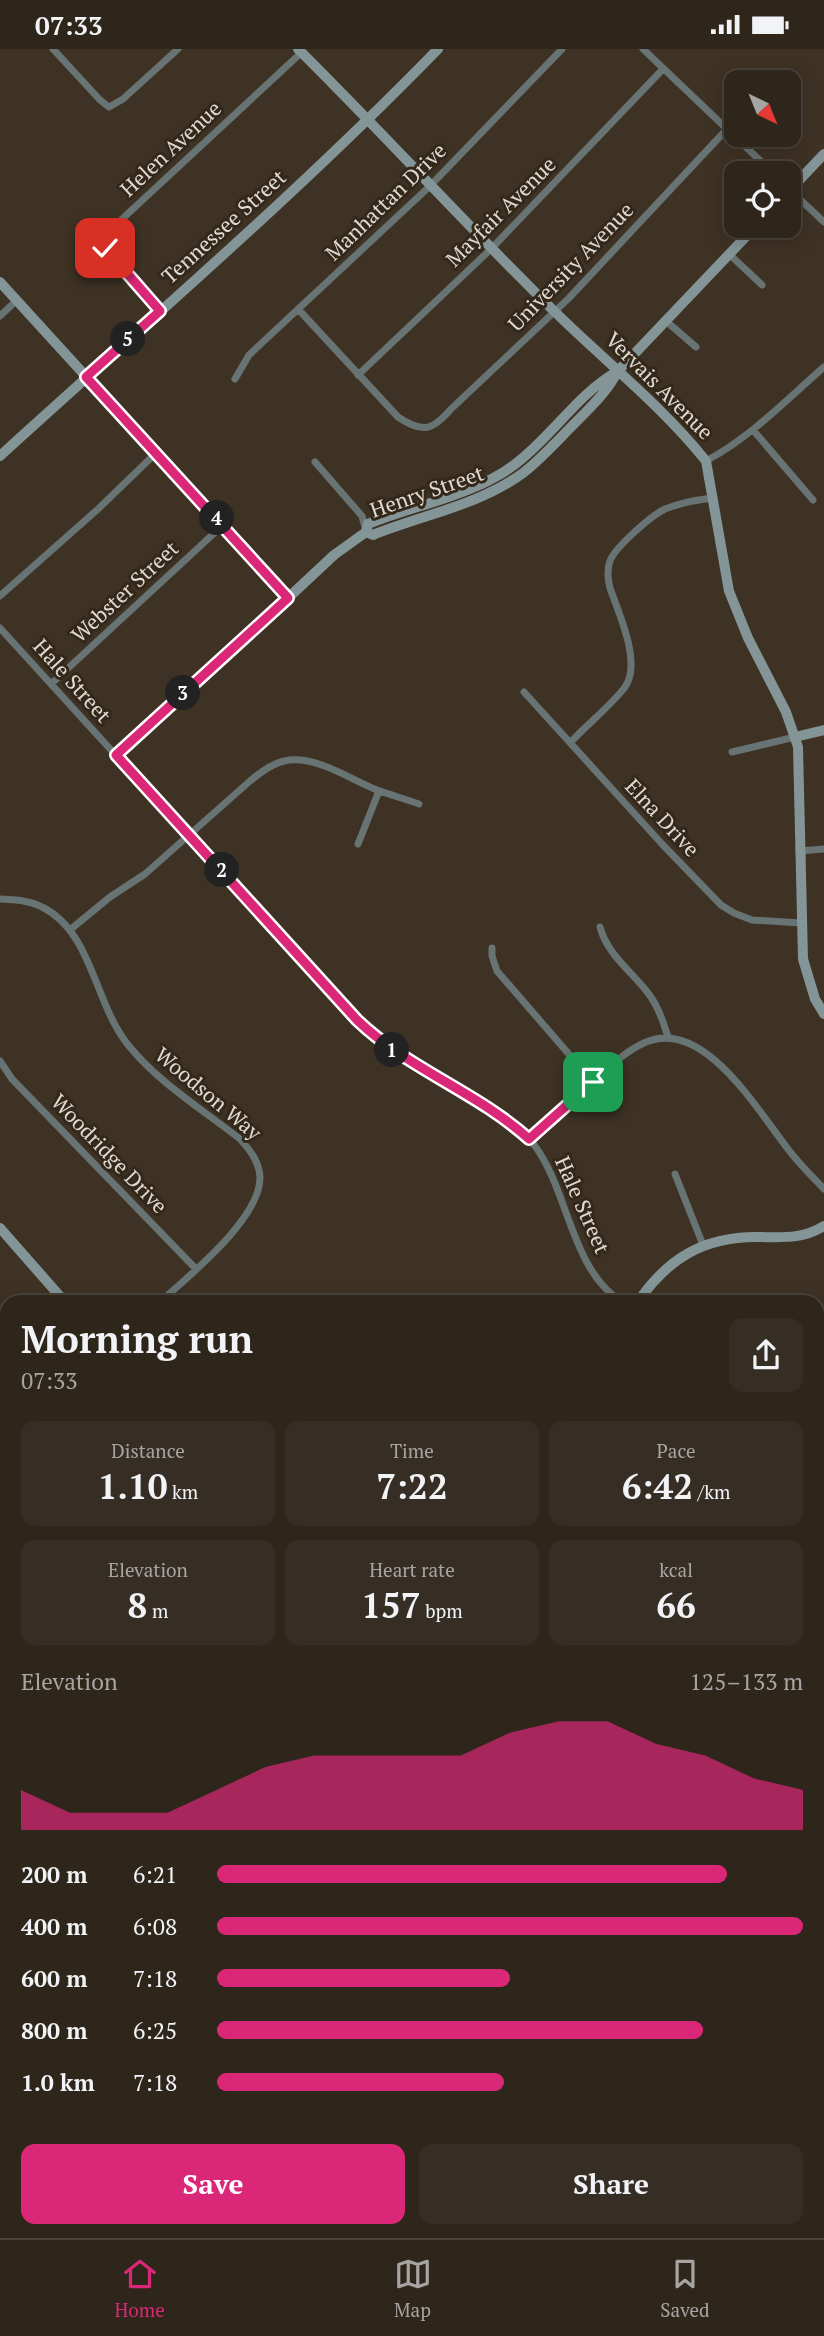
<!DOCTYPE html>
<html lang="en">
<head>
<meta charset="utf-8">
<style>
	body { margin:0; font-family:"PT Serif",serif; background:#362e24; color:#f1f3f6; height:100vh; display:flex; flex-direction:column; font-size:26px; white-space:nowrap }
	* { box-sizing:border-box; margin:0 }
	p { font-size:23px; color:#a7a5a3 }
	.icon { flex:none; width:38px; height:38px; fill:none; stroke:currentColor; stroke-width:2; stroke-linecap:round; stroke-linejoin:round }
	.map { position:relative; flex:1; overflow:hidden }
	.sheet { position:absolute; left:0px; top:1246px; width:824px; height:943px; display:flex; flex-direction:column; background:#2e261b; border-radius:21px 21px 0 0; box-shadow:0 4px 18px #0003,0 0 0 2px #49433a }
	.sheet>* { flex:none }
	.needle { width:46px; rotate:137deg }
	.fabs { position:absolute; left:724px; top:21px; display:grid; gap:14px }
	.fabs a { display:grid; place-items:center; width:77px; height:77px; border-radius:14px; background:#2e261b; box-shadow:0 4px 18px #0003,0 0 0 2px #49433a; font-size:35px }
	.pin { position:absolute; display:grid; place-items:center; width:60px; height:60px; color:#fff; margin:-30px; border-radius:14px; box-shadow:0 4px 10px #0006 }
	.km { position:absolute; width:35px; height:35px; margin:-18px; border-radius:50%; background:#222; color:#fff; font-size:19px; line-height:35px; text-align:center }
	.round { display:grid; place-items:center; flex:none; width:74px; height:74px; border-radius:14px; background:#362e24 }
	.overview { display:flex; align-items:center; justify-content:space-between; height:119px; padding:0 21px }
	h1 { font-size:38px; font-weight:700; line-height:52px }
	.figures { display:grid; grid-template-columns:repeat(3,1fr); gap:10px; height:119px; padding:7px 21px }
	.figures div { display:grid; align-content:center; border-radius:14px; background:#362e24; text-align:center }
	.figures b { font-size:35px; font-weight:700 }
	.figures small { font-size:19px; font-weight:400 }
	.figures p { font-size:19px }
	.chart { height:196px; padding:14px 21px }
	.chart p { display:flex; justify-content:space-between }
	.chart svg { width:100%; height:126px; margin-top:7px; fill:#db2777; opacity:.7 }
	.button { display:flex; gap:14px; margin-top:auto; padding:14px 21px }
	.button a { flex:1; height:80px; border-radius:14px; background:#db2777; color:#fff; font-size:28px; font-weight:700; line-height:80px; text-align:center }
	.button a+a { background:#362e24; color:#f1f3f6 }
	ul { padding:0 21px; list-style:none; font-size:23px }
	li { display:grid; grid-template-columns:112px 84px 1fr; align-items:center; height:52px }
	li i { height:18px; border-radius:9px; background:#db2777 }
	.status { display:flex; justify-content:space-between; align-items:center; height:49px; padding:0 35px; background:#2e261b; direction:ltr }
	.status svg { height:19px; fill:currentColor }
	.tabs { display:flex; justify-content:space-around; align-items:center; height:98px; border-top:2px solid #49433a; background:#2e261b; font-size:19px; color:#a7a5a3 }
	.tabs a { display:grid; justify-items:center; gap:4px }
	.tabs .current { color:#db2777 }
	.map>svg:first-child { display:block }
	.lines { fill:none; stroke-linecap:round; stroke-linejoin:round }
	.stream { stroke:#46929d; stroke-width:2.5 }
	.street { stroke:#687374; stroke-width:7 }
	.secondary { stroke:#849598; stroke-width:10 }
	.route-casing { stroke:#fff; stroke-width:14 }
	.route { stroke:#db2777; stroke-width:9 }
	.labels { text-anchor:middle; stroke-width:6; stroke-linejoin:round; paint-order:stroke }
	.street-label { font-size:21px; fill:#e1dad1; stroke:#33281a }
</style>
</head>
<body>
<div class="status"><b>07:33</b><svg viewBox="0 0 49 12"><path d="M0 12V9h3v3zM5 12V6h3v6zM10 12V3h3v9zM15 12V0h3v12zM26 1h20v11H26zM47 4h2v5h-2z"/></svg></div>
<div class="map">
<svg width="824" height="2189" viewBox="0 0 824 2189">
	<rect width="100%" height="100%" fill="#3e3224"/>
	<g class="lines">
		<path class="stream" d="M817,1667l7,1
			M0,2067l7,-1"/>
		<path class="street" d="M53,0l47,51 9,7 14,-8 55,-50
			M643,0l130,124
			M789,140l35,33
			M729,205l33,31
			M298,260l100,108c25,17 35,13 53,-8l118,-111 158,-169
			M160,262l-55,-63 1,-14 196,-182
			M0,267l17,-16
			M666,272l30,26
			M358,326l134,-127 171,-179
			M235,330l14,-24 181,-169 132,-137
			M753,381l60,70
			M706,412c45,-24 80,-61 118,-94
			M315,413l47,54 4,15
			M0,547l97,-86 59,-57
			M0,579l357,392c35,34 78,55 119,81 21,13 43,25 59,45 34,46 36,124 87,156
			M51,635l172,-159
			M524,643l138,152 59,61 13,8 18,7 49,3
			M571,693c17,-19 39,-35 54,-55 17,-24 -6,-73 -15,-99 -2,-8 -3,-19 0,-27 5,-14 42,-46 55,-52 15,-6 31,-9 47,-11
			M732,703l63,-15
			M115,706l173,-157
			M358,795l21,-53
			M799,802l25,-2
			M0,850c14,1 29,1 42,8 51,25 52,97 87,139 30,37 74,64 111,93 10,11 19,22 20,38 1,41 -70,98 -100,125
			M600,878c7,27 31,44 48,66 10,13 15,28 20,44
			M71,880l39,-32 35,-23 105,-93c11,-9 24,-19 39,-21 29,-3 61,19 88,30 14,5 28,9 42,14
			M492,899v8l5,15 96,111
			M0,1012l12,18 184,190
			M529,1090c21,-19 43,-38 64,-57 16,-14 31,-30 51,-39 58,-27 112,65 141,102 11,16 26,30 39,44
			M675,1125l28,71
			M817,1314l7,-6
			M0,1406l7,23
			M0,1630l7,8
			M817,1847l7,19
			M817,1929l7,-2
			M497,2182l2,7
			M615,2182l6,7
			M753,2182l5,7
			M403,2189l22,-7"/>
		<path class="secondary" d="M298,0c87,86 169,177 257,263 50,49 107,94 151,149l23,130 19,47 38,74 12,35 5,212 12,40 9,15
			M789,142l35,-37
			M0,233l288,316 46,-43 32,-23 2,-8c47,-19 106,-29 146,-59 38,-28 63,-71 104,-94
			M0,407c147,-134 299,-264 438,-407
			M366,483l7,3c49,-20 107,-30 150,-62 18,-14 34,-32 51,-49 17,-17 33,-32 44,-53l138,-145
			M795,688l29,-7
			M0,1179l65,74
			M638,1253c29,-43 65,-65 118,-65 24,0 46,3 68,-11
			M817,2008l7,-2
			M817,2023l7,-2
			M227,2182l10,7
			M245,2189l5,-7
			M264,2189l6,-7"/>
	</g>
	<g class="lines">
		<defs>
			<path id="route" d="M105,199l55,63 -74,66 202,221 -172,157 241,265c51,49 120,72 172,119l64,-57"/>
		</defs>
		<use href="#route" class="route-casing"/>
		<use href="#route" class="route"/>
	</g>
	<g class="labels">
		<g class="street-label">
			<text transform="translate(171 100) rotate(-43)" y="7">Helen Avenue</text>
			<text transform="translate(386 153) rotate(-44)" y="7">Manhattan Drive</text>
			<text transform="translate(501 163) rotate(-45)" y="7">Mayfair Avenue</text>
			<text transform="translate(224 178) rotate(-42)" y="7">Tennessee Street</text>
			<text transform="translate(571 218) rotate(-46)" y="7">University Avenue</text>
			<text transform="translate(659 337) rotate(45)" y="7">Vervais Avenue</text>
			<text transform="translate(427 443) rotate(-19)" y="7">Henry Street</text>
			<text transform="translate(125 543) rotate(-43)" y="7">Webster Street</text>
			<text transform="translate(72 632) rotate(48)" y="7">Hale Street</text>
			<text transform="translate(662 769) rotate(47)" y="7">Elna Drive</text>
			<text transform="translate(208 1045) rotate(40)" y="7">Woodson Way</text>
			<text transform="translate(109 1105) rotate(46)" y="7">Woodridge Drive</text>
			<text transform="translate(582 1156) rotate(66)" y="7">Hale Street</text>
		</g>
	</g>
</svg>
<div class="fabs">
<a><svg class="needle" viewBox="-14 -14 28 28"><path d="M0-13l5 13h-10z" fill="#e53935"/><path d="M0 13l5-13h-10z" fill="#a7a5a3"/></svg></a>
<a><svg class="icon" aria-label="locate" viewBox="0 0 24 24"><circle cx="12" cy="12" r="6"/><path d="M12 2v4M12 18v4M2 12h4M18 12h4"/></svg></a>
</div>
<div class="pin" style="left:593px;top:1033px;background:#1e9e55"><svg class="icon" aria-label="arrive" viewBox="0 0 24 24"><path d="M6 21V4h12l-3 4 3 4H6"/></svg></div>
<div class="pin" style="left:105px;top:199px;background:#d93025"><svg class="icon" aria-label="check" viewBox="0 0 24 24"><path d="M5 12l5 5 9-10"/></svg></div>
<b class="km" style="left:392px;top:1001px">1</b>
<b class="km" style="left:222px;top:821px">2</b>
<b class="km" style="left:183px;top:644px">3</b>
<b class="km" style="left:217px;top:469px">4</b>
<b class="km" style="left:128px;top:290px">5</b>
<section class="sheet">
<div class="overview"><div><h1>Morning run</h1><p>07:33</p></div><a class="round"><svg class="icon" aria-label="share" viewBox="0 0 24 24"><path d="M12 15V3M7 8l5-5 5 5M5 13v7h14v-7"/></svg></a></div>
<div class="figures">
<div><p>Distance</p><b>1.10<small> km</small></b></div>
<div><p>Time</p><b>7:22</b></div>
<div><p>Pace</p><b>6:42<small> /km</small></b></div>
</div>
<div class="figures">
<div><p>Elevation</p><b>8<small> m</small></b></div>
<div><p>Heart rate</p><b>157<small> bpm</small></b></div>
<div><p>kcal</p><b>66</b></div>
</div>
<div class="chart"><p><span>Elevation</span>125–133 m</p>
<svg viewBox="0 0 160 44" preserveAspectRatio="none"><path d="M0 44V30L10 38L20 38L30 38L40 30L50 22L60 18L70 18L80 18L90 18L100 10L110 6L120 6L130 14L140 18L150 26L160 30V44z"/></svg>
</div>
<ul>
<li><b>200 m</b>6:21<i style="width:87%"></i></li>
<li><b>400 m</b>6:08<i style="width:100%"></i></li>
<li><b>600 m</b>7:18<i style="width:50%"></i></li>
<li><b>800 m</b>6:25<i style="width:83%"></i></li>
<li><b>1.0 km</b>7:18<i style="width:49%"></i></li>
</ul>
<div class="button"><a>Save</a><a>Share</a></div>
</section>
</div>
<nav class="tabs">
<a class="current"><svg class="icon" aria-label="home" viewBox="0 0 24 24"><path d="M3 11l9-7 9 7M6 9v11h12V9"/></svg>Home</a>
<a><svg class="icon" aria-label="map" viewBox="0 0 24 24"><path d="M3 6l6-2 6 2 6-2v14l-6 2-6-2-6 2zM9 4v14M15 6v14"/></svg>Map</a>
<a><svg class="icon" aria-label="saved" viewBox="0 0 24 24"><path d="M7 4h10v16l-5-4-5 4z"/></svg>Saved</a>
</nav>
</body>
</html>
